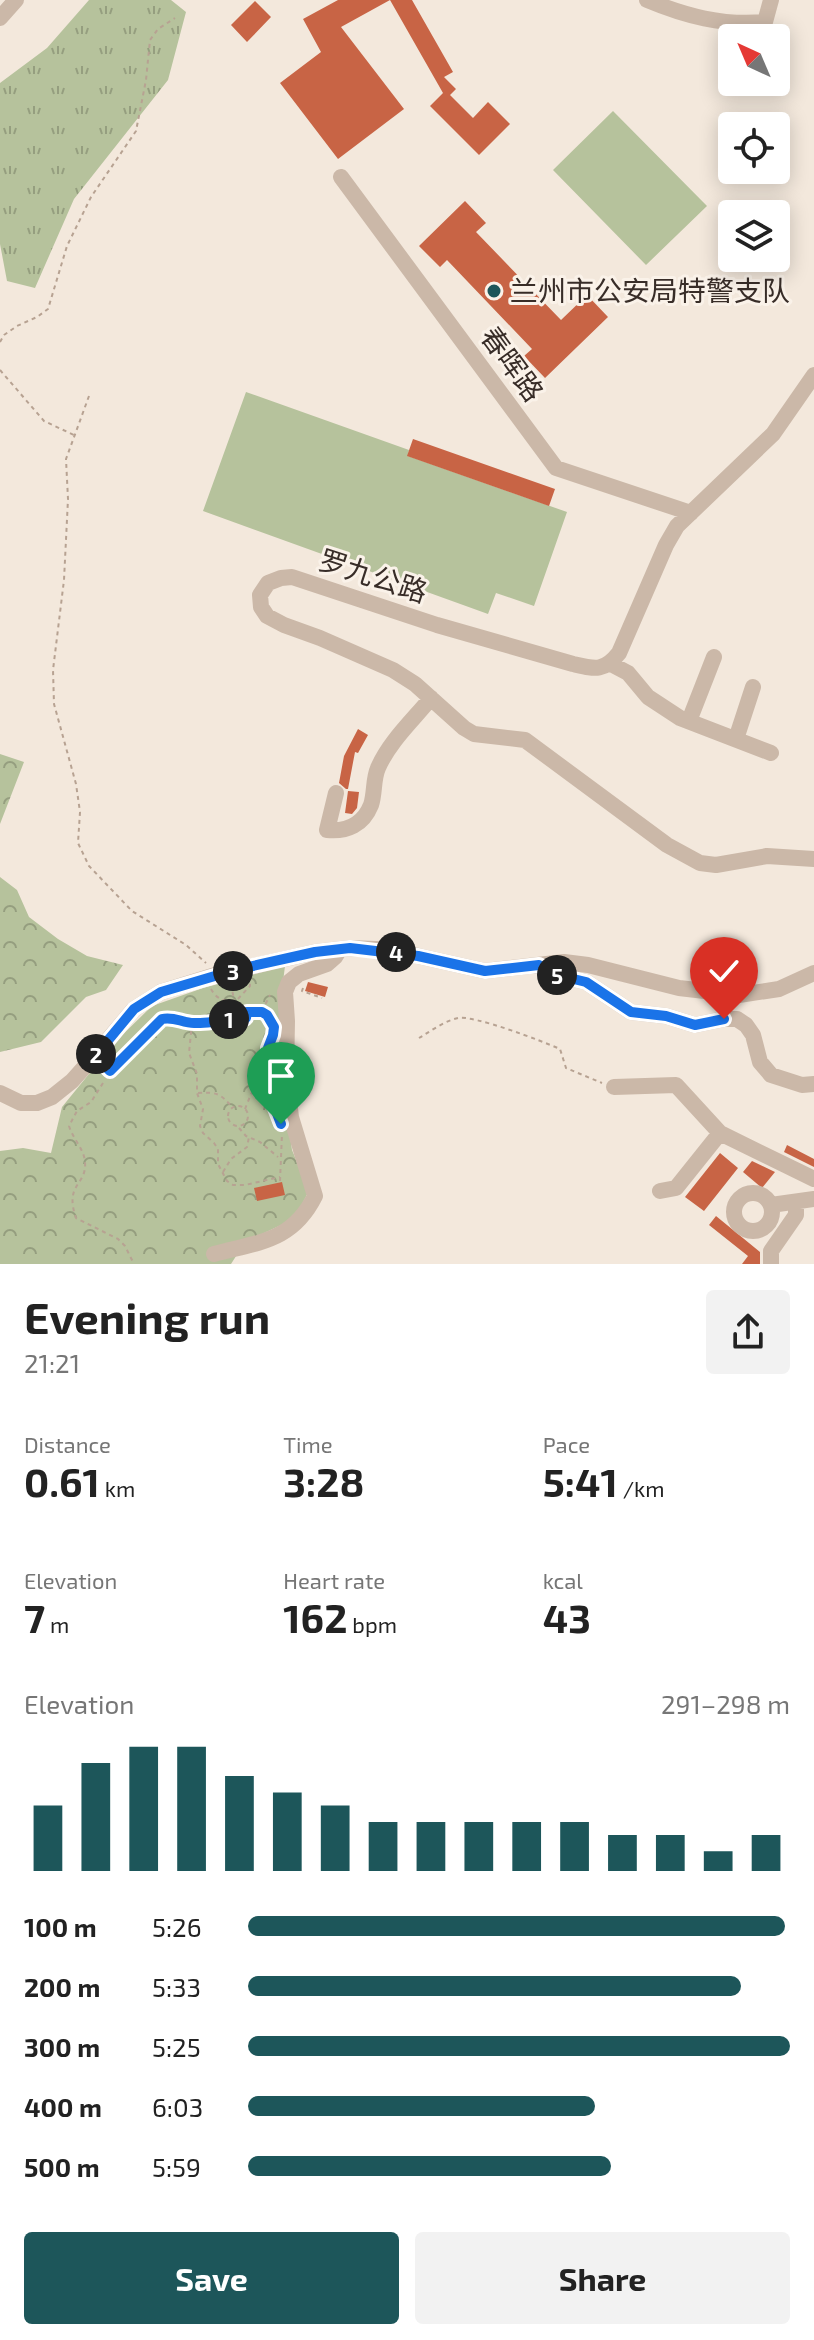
<!DOCTYPE html>
<html lang="en">
<head>
<meta charset="utf-8">
<style>
	body { margin:0; font-family:"Exo 2","Noto Sans SC",sans-serif; background:#f2f2f2; color:#222; height:100vh; display:flex; flex-direction:column; font-size:30px; white-space:nowrap }
	* { box-sizing:border-box; margin:0 }
	p { font-size:26px; color:#767676 }
	.icon { flex:none; width:44px; height:44px; fill:none; stroke:currentColor; stroke-width:2; stroke-linecap:round; stroke-linejoin:round }
	.map { position:relative; height:1264px; overflow:hidden }
	.side { display:flex; flex-direction:column; background:#fff; flex:1 }
	.side>* { flex:none }
	.needle { width:52px; rotate:316deg }
	.tools { position:absolute; left:718px; top:24px; display:grid; gap:16px }
	.tools a { display:grid; place-items:center; width:72px; height:72px; border-radius:8px; background:#fff; box-shadow:0 4px 20px #0003; font-size:40px }
	.pin { position:absolute; display:grid; place-items:center; width:68px; height:68px; color:#fff; margin:-82px -34px; border-radius:50% 50% 50% 0; rotate:-45deg; box-shadow:0 0 8px #0007 }
	.pin .icon { rotate:45deg }
	.km { position:absolute; width:40px; height:40px; margin:-20px; border-radius:50%; background:#222; color:#fff; font-size:22px; line-height:40px; text-align:center }
	.round { display:grid; place-items:center; flex:none; width:84px; height:84px; border-radius:8px; background:#f2f2f2 }
	.head { display:flex; align-items:center; justify-content:space-between; height:136px; padding:0 24px }
	h1 { font-size:44px; font-weight:700; line-height:60px }
	.stats { display:grid; grid-template-columns:repeat(3,1fr); gap:12px; height:136px; padding:8px 24px }
	.stats div { display:grid; align-content:center }
	.stats b { font-size:40px; font-weight:700 }
	.stats small { font-size:22px; font-weight:400 }
	.stats p { font-size:22px }
	.chart { height:224px; padding:16px 24px }
	.chart p { display:flex; justify-content:space-between }
	.chart svg { width:100%; height:144px; margin-top:8px; stroke:#1d565a; stroke-width:6 }
	.primary-button { display:flex; gap:16px; margin-top:auto; padding:16px 24px }
	.primary-button a { flex:1; height:92px; border-radius:8px; background:#1d565a; color:#fff; font-size:32px; font-weight:700; line-height:92px; text-align:center }
	.primary-button a+a { background:#f2f2f2; color:#222 }
	ul { padding:0 24px; list-style:none; font-size:26px }
	li { display:grid; grid-template-columns:128px 96px 1fr; align-items:center; height:60px }
	li i { height:20px; border-radius:10px; background:#1d565a }
	.map>svg:first-child { display:block }
	.grass { fill:url(#grass-tufts) }
	.forest { fill:url(#forest-crowns) }
	.pitch { fill:#b6c29c }
	.building { fill:#c86445 }
	.lines { fill:none; stroke-linecap:round; stroke-linejoin:round }
	.path { stroke:#b7a292; stroke-width:2; stroke-dasharray:4 4; stroke-linecap:butt }
	.minor { stroke:#cbb8a8; stroke-width:16 }
	.route-casing { stroke:#fff; stroke-width:16 }
	.route { stroke:#1a73e8; stroke-width:10 }
	.poi-dot { fill:#1d565a; stroke:#faf2e9; stroke-width:3 }
	.labels { text-anchor:middle; stroke-width:6; stroke-linejoin:round; paint-order:stroke }
	.poi-label { font-size:28px; fill:#382d28; stroke:#faf2e9; text-anchor:start }
	.street-label { font-size:28px; fill:#382d28; stroke:#faf2e9 }
</style>
</head>
<body>
<div class="map">
<svg width="814" height="1264" viewBox="0 0 814 1264">
	<defs>
		<pattern id="grass-tufts" width="24" height="20" patternUnits="userSpaceOnUse" patternTransform="scale(2)"><rect width="24" height="20" fill="#b6c29c"/><path d="M3 7l-1-3M5 7V3M7 7l1-3M15 17l-1-3M17 17v-4M19 17l1-3" fill="none" stroke="#959e7f"/></pattern>
		<pattern id="forest-crowns" width="20" height="18" patternUnits="userSpaceOnUse" patternTransform="scale(2)"><rect width="20" height="18" fill="#b6c29c"/><path d="M2 6a3 3 0 1 1 6 0M12 15a3 3 0 1 1 6 0" fill="none" stroke="#959e7f"/></pattern>
	</defs>
	<rect width="100%" height="100%" fill="#f3e8dc"/>
	<path class="grass" d="M89,0h82l15,12 -18,68 -94,119 -39,89 -28,-7 -7,-37v-161l47,-35z"/>
	<path class="forest" d="M0,754l24,8 -24,62z
		M0,877l17,13 12,27 29,22 29,17 36,9 -17,25 -20,7 -45,45 -41,10z
		M285,966l-4,32 -2,56 13,96 17,41 -15,28 -49,23 -14,22h-231v-113l23,-3 28,5 11,-46 53,-65 37,-36 51,-18z"/>
	<path class="pitch" d="M613,111l94,95 -61,59 -93,-95z
		M246,392l163,58 -1,6 159,56 -33,94 -38,-13 -8,21 -285,-103z"/>
	<path class="building" d="M338,0h74l41,72 -9,5 12,12 -6,6 23,23 15,-16 22,22 -31,31 -49,-49 13,-13 -53,-93 -49,27 63,82 -66,50 -58,-76 41,-31 -18,-33z
		M255,1l16,16 -24,25 -16,-17z
		M465,201l21,22 -10,9 85,88 26,-25 21,22 -63,61 -21,-22 8,-7 -85,-89 -7,7 -21,-21z
		M413,439l142,50 -6,17 -142,-50z
		M358,729l10,6 -10,18 -3,-1 -7,37h-2l-7,-6 5,-27z
		M348,791l11,1 -2,16 -5,6 -7,-1z
		M308,982l20,5 -3,10 -20,-6z
		M787,1145l27,14v8l-30,-15z
		M720,1153l18,15 -34,43 -19,-14z
		M752,1161l23,11 -13,16 -19,-16z
		M282,1182l3,13 -28,6 -3,-13z
		M716,1216l44,36v12h-18l6,-8 -39,-31z"/>
	<g class="lines">
		<path class="path" d="M0,342l4,-7 13,-9 20,-9 11,-8 19,-63 24,-49 45,-66 10,-51 4,-40 8,-11 17,-11
			M0,370l44,51 30,14
			M89,396l-23,63 2,40 -4,81 -11,90 1,34 22,80 4,28 -2,31 11,23 43,45 54,34 20,18
			M231,984l4,21
			M303,988l-1,3 20,7
			M211,989c6,11 14,13 26,11l13,-14v-7
			M229 1014a9 9 0 1 1 18 0a9 9 0 1 1-18 0Z
			M262,1011l8,-16
			M247,1012c11,0 19,-1 25,10
			M192,1023l-3,30 8,21v19l6,16 -3,17 3,7 11,10 4,6v15l9,17 6,4h12l35,-8
			M419,1038c12,-7 25,-17 39,-20 16,-3 84,23 102,31l6,19 36,15
			M119,1063l43,-44 9,-2 21,6 38,-4
			M103,1083l-12,19 -14,9 -8,15c4,13 15,23 16,36 2,24 -21,21 -9,56l42,21 7,7 9,18
			M263,1083l8,15 5,15
			M198,1093c19,-1 22,0 35,15
			M228 1116a10 10 0 1 1 20 0a10 10 0 1 1-20 0Z
			M245,1109l6,-15 13,-12 7,-22 -3,-12 5,-12
			M239,1128l7,8 14,6 18,15
			M223,1172l8,-13 16,-12 2,-10
			M280,1181l2,-47"/>
		<path class="minor" d="M647,0c38,16 76,26 118,22l6,-22
			M0,18l16,-18
			M341,177l215,291 135,45
			M814,375l-41,59 -96,92 -11,19 -47,108c-15,19 -24,16 -46,11l-136,-39 -145,-48 -11,1 -13,5 -8,12 1,12 6,9 17,9 36,13 73,32 22,14 49,44 10,6 51,6 142,105 33,18 16,2 51,-9 47,3
			M611,664l17,9 20,24 32,21 91,35
			M689,721l25,-64
			M736,739l17,-52
			M336,793l-9,37c20,2 36,-5 44,-25 4,-12 2,-26 7,-37 11,-26 35,-48 53,-70
			M539,965l18,10 29,7 45,30 35,4 29,9 29,-6h13l9,6 7,10 7,27 11,13 31,10 12,-1
			M95,1056l15,15
			M614,1087l62,-2 44,48 94,46
			M0,1093l21,10h16l15,-6 20,-16 25,-28 37,-44 27,-17 58,-18 96,-22 35,-4 26,1 42,7 67,15 79,-9 24,3 91,23 60,7 40,-6 35,-16
			M660,1191l16,-3 44,-55
			M734 1212a19 19 0 1 1 38 0a19 19 0 1 1-38 0Z
			M771,1205l43,-6
			M214,1254c44,-12 78,-12 101,-58l-24,-79 -5,-42 1,-54 -2,-29 4,-10 10,-8 28,-10 8,-7 5,-8
			M771,1264v-13l25,-36v-13"/>
	</g>
	<g class="lines">
		<defs>
			<path id="route" d="M281,1124l-10,-26 -8,-15 8,-23 -3,-12 5,-13 1,-8 -7,-12 -5,-3h-15l-1,6 -8,5c-14,-5 -28,1 -44,0 -12,0 -20,-7 -32,-4l-52,52 -15,-15 39,-47 27,-17 74,-22 80,-18 35,-4 68,8 67,15 54,-6 18,10 29,7 45,30 35,4 29,9 29,-6"/>
		</defs>
		<use href="#route" class="route-casing"/>
		<use href="#route" class="route"/>
	</g>
	<circle class="poi-dot" cx="494" cy="291" r="8"/>
	<g class="labels">
		<g class="poi-label">
			<text x="510" y="301">兰州市公安局特警支队</text>
		</g>
		<g class="street-label">
			<text transform="translate(512 364) rotate(54)" y="10">春晖路</text>
			<text transform="translate(373 576) rotate(18)" y="10">罗九公路</text>
		</g>
	</g>
</svg>
<div class="tools">
<a><svg class="needle" viewBox="-14 -14 28 28"><path d="M0-13l5 13h-10z" fill="#e53935"/><path d="M0 13l5-13h-10z" fill="#767676"/></svg></a>
<a><svg class="icon" aria-label="locate" viewBox="0 0 24 24"><circle cx="12" cy="12" r="6"/><path d="M12 2v4M12 18v4M2 12h4M18 12h4"/></svg></a>
<a><svg class="icon" aria-label="layers" viewBox="0 0 24 24"><path d="M12 4l9 5-9 5-9-5zM3 14l9 5 9-5"/></svg></a>
</div>
<div class="pin" style="left:281px;top:1124px;background:#1e9e55"><svg class="icon" aria-label="arrive" viewBox="0 0 24 24"><path d="M6 21V4h12l-3 4 3 4H6"/></svg></div>
<div class="pin" style="left:724px;top:1019px;background:#d93025"><svg class="icon" aria-label="check" viewBox="0 0 24 24"><path d="M5 12l5 5 9-10"/></svg></div>
<b class="km" style="left:229px;top:1019px">1</b>
<b class="km" style="left:96px;top:1054px">2</b>
<b class="km" style="left:233px;top:971px">3</b>
<b class="km" style="left:396px;top:952px">4</b>
<b class="km" style="left:557px;top:975px">5</b>
</div>
<section class="side">
<div class="head"><div><h1>Evening run</h1><p>21:21</p></div><a class="round"><svg class="icon" aria-label="share" viewBox="0 0 24 24"><path d="M12 15V3M7 8l5-5 5 5M5 13v7h14v-7"/></svg></a></div>
<div class="stats">
<div><p>Distance</p><b>0.61<small> km</small></b></div>
<div><p>Time</p><b>3:28</b></div>
<div><p>Pace</p><b>5:41<small> /km</small></b></div>
</div>
<div class="stats">
<div><p>Elevation</p><b>7<small> m</small></b></div>
<div><p>Heart rate</p><b>162<small> bpm</small></b></div>
<div><p>kcal</p><b>43</b></div>
</div>
<div class="chart"><p><span>Elevation</span>291–298 m</p>
<svg viewBox="0 0 160 44" preserveAspectRatio="none"><path d="M5 44V24M15 44V11M25 44V6M35 44V6M45 44V15M55 44V20M65 44V24M75 44V29M85 44V29M95 44V29M105 44V29M115 44V29M125 44V33M135 44V33M145 44V38M155 44V33"/></svg>
</div>
<ul>
<li><b>100 m</b>5:26<i style="width:99%"></i></li>
<li><b>200 m</b>5:33<i style="width:91%"></i></li>
<li><b>300 m</b>5:25<i style="width:100%"></i></li>
<li><b>400 m</b>6:03<i style="width:64%"></i></li>
<li><b>500 m</b>5:59<i style="width:67%"></i></li>
</ul>
<div class="primary-button"><a>Save</a><a>Share</a></div>
</section>
</body>
</html>
